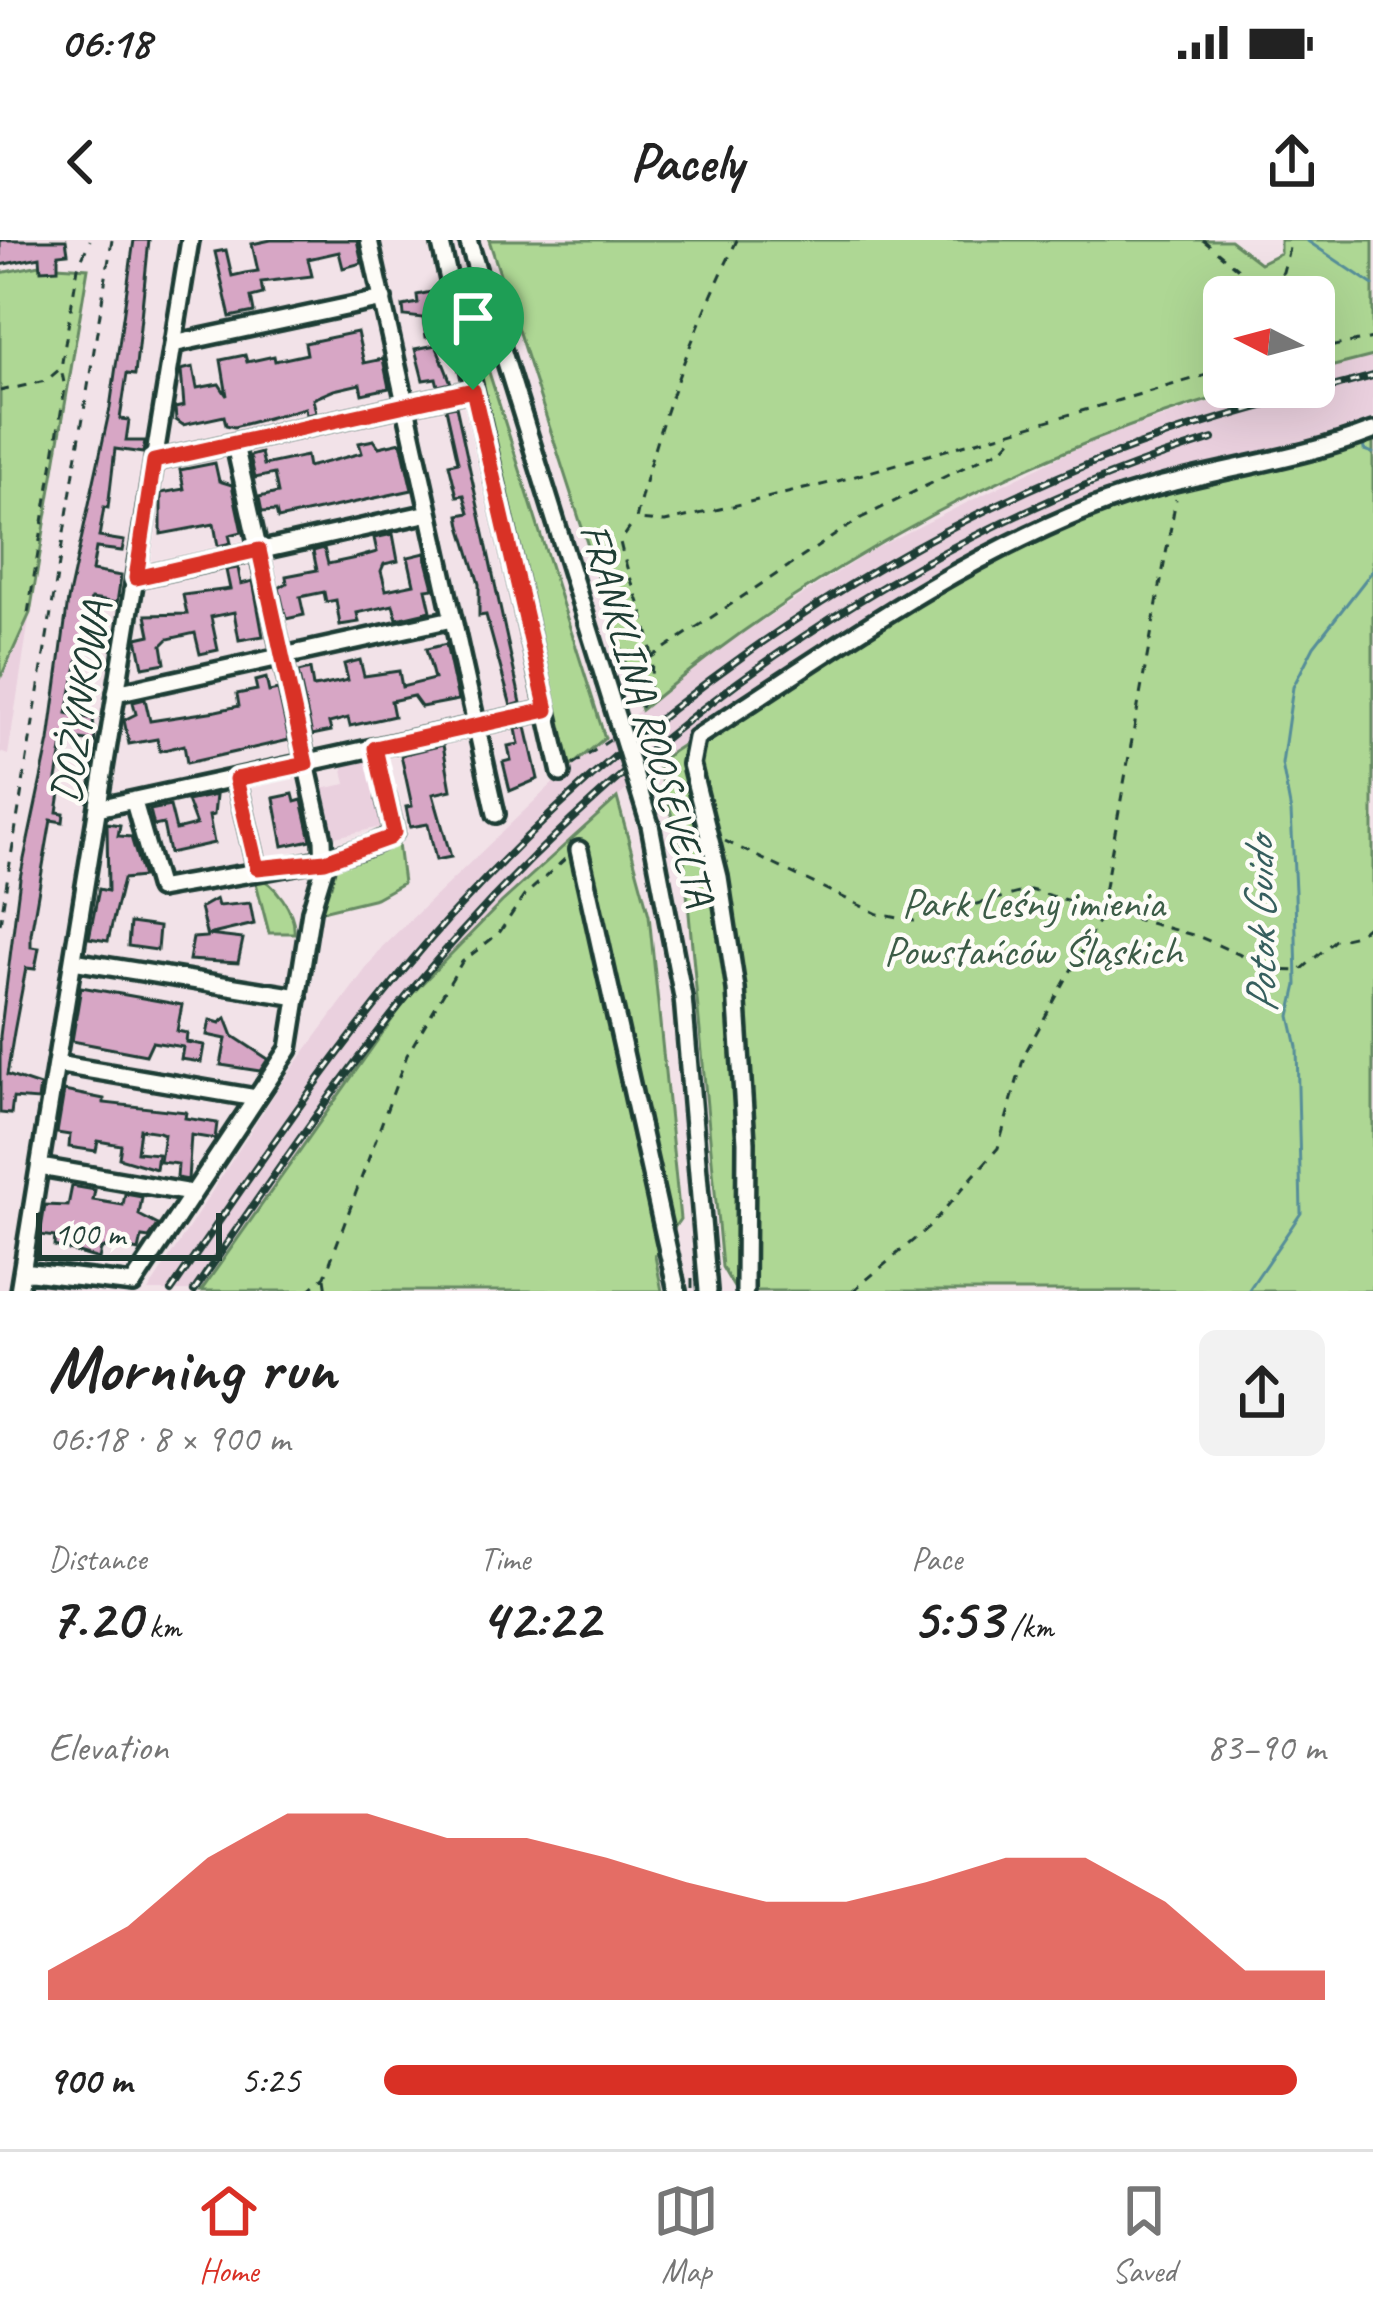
<!DOCTYPE html>
<html lang="en">
<head>
<meta charset="utf-8">
<style>
	body { margin:0; font-family:Caveat,sans-serif; background:#f2f2f2; color:#222; height:100vh; display:flex; flex-direction:column; font-size:45px; white-space:nowrap }
	* { box-sizing:border-box; margin:0 }
	p { font-size:39px; color:#767676 }
	.icon { flex:none; width:66px; height:66px; fill:none; stroke:currentColor; stroke-width:2; stroke-linecap:round; stroke-linejoin:round }
	.map { position:relative; height:1051px; overflow:hidden }
	.side { display:flex; flex-direction:column; background:#fff; flex:1 }
	.side>* { flex:none }
	.needle { width:78px; rotate:276deg }
	.tools { position:absolute; left:1203px; top:36px; display:grid; gap:24px }
	.tools a { display:grid; place-items:center; width:132px; height:132px; border-radius:18px; background:#fff; box-shadow:0 12px 48px #0002; font-size:60px }
	.scale { position:absolute; left:36px; bottom:30px; width:186px; box-sizing:border-box; padding-left:12px; border:6px solid #1f3d34; border-top:0; font-size:33px; line-height:42px; white-space:nowrap; color:#1f3d34; -webkit-text-stroke:9px #fdfcf7; paint-order:stroke }
	.pin { position:absolute; display:grid; place-items:center; width:102px; height:102px; color:#fff; margin:-123px -51px; border-radius:50% 50% 50% 0; rotate:-45deg; box-shadow:0 0 12px #0007 }
	.pin .icon { rotate:45deg }
	.round { display:grid; place-items:center; flex:none; width:126px; height:126px; border-radius:18px; background:#f2f2f2 }
	.head { display:flex; align-items:center; justify-content:space-between; height:204px; padding:0 48px }
	h1 { font-size:66px; font-weight:700; line-height:90px }
	.stats { display:grid; grid-template-columns:repeat(3,1fr); gap:18px; height:204px; padding:12px 48px }
	.stats div { display:grid; align-content:center }
	.stats b { font-size:60px; font-weight:700 }
	.stats small { font-size:33px; font-weight:400 }
	.stats p { font-size:33px }
	.chart { height:336px; padding:24px 48px }
	.chart p { display:flex; justify-content:space-between }
	.chart svg { width:100%; height:216px; margin-top:12px; fill:#d93025; opacity:.7 }
	ul { padding:0 48px; list-style:none; font-size:39px }
	li { display:grid; grid-template-columns:192px 144px 1fr; align-items:center; height:90px }
	li i { height:30px; border-radius:15px; background:#d93025 }
	.status { display:flex; justify-content:space-between; align-items:center; height:84px; padding:0 60px; background:#fff; direction:ltr }
	.status svg { height:33px; fill:currentColor }
	header { display:flex; justify-content:space-between; align-items:center; height:156px; padding:0 48px; background:#fff; font-size:54px; font-weight:700 }
	.menu { display:flex; justify-content:space-around; align-items:center; height:168px; border-top:3px solid #e0e0e0; background:#fff; font-size:33px; color:#767676 }
	.menu a { display:grid; justify-items:center; gap:6px }
	.menu .active { color:#d93025 }
	.map>svg:first-child { display:block }
	.built { fill:#ead0de }
	.green { fill:#aed794; stroke:#668a64; stroke-width:3 }
	.lines { fill:none; stroke-linecap:round; stroke-linejoin:round }
	.stream { stroke:#568e99; stroke-width:3 }
	.building { fill:#d7a6c5; stroke:#1f3d34; stroke-width:3 }
	.minor-casing { stroke:#1f3d34; stroke-width:24 }
	.path { stroke:#1f3d34; stroke-width:3; stroke-dasharray:9 9; stroke-linecap:butt }
	.minor { stroke:#fdfcf7; stroke-width:15 }
	.rail-casing { stroke:#1f3d34; stroke-width:8 }
	.rail { stroke:#fdfcf7; stroke-width:3; stroke-dasharray:9; stroke-linecap:butt }
	.minor-bridge-casing { stroke:#1f3d34; stroke-width:24; stroke-linecap:butt }
	.minor-bridge { stroke:#fdfcf7; stroke-width:15 }
	.route-casing { stroke:#fff; stroke-width:24 }
	.route { stroke:#d93025; stroke-width:15 }
	.labels { text-anchor:middle; stroke-width:9; stroke-linejoin:round; paint-order:stroke }
	.street-label { font-size:42px; fill:#1f3d34; stroke:#fdfcf7 }
	.park-label { font-size:42px; fill:#3c5c47; stroke:#fdfcf7 }
	.water-label { font-size:45px; font-style:italic; fill:#365f5e; stroke:#fdfcf7 }
</style>
</head>
<body>
<div class="status"><b>06:18</b><svg viewBox="0 0 49 12"><path d="M0 12V9h3v3zM5 12V6h3v6zM10 12V3h3v9zM15 12V0h3v12zM26 1h20v11H26zM47 4h2v5h-2z"/></svg></div>
<header><svg class="icon" aria-label="back" viewBox="0 0 24 24"><path d="M15 5l-7 7 7 7"/></svg>Pacely<svg class="icon" aria-label="share" viewBox="0 0 24 24"><path d="M12 15V3M7 8l5-5 5 5M5 13v7h14v-7"/></svg></header>
<div class="map">
<svg width="1373" height="1051" viewBox="0 0 1373 1051">
	<rect width="100%" height="100%" fill="#f2e2e8"/>
	<filter id="ink" filterUnits="userSpaceOnUse"><feTurbulence type="fractalNoise" baseFrequency=".00833" numOctaves="2"/><feDisplacementMap in="SourceGraphic" scale="24" xChannelSelector="R" yChannelSelector="G"/><feConvolveMatrix kernelMatrix="1 2 1 2 8 2 1 2 1" color-interpolation-filters="sRGB"/></filter>
	<g filter="url(#ink)">
		<path class="built" d="M1373,116v75l-677,307 -39,24 -155,140 -97,99 -204,290h-53l133,-207 101,-137 187,-179 132,-108 171,-110 219,-109 163,-54h60v-16z
			M30,373l-22,142 -8,-3v-73z
			M373,512l17,73 -64,14 -10,-49 30,-6 -5,-25z"/>
		<path class="green" d="M447,0l158,498 -36,30z
			M489,0h741l30,23 20,-10v-13h93v116l-59,15v-74h-90v90h30c-222,59 -436,176 -613,323z
			M40,25l48,3 -58,345 -30,66v-406z
			M1373,191v860h-637l-14,-24 -38,-407 -27,-98 234,-152 196,-101z
			M617,558l32,117 31,304 -25,37 7,35h-461l204,-290 97,-99z
			M398,604l5,39 -27,15 -62,15 4,-14 13,-13 5,-20 12,-9z
			M254,635c21,7 42,37 40,58h-25z"/>
		<g class="lines">
			<path class="stream" d="M1306,0l67,45
				M1363,203l1,7 9,3
				M1248,1051l53,-78 -4,-166 -7,-31 7,-31 -2,-94 -4,-79 -9,-48 11,-77 21,-41 59,-76"/>
		</g>
		<path class="building" d="M0,0h66l2,13 -10,1v15l-17,1 -1,-13 -40,8z
			M134,0h15l-14,135 -8,-1 -7,45 9,1 -3,21h19l-2,12 -28,-4 -7,59 -4,-1 -5,30 25,4 -2,10 -26,-3 -4,23 29,5 -4,27 -26,-4 -24,114 26,6 2,23 -31,-4 -8,47 5,1 -4,26 7,1 -1,9 -12,-2 -20,114v13l8,1 -4,21 -9,-1 -12,64 -7,43 33,11 -2,14 -25,-2 -2,16 -11,-1v-77l20,-158 29,-137 19,-141 42,-192z
			M271,0h86l5,23 -19,5 -4,-16 -31,7 4,17 -51,6 2,12 -12,3 3,15 -24,5 -15,-65 11,-2 6,26 13,-3 13,-2 -6,-27z
			M431,52l9,42 -14,3 -3,-19 -19,-2 -1,-10 15,-3 -1,-8z
			M357,92l7,31 19,-4 6,29 -27,6 -2,-10 -26,6 -21,9 3,14 -10,2 -1,-7 -71,19 -8,-2 -2,-9 -41,9 -7,-5 -1,-12 9,-2 -3,-36 12,-3 4,21 22,-4 8,12 -6,-36 24,-5 2,7 27,-6 1,5 32,-7 -2,-11z
			M436,105l15,38 -13,3 -2,-8 -13,2 -8,-31z
			M456,166l65,297 -10,3 -25,-91 -7,1v-32l-18,-58 -2,-11 10,-2 -5,-18 -7,1 -8,-32 9,-2 -12,-54z
			M374,200l5,7 22,-5 11,48 -134,29 -2,-8 -14,1 -3,-15 19,-4 -4,-19 -19,4 -5,-22 11,-3 3,12 42,-9 2,11 54,-14 -3,-10z
			M215,223l4,18 13,4 10,47 -13,3 2,8 -13,3 -4,-22 -53,10v-41l23,-4 -4,-19z
			M393,294l5,27 -14,3 -3,7 5,19 28,-6 -6,-27 17,-4 9,35 -8,1 5,22 -34,8 -4,-14 -36,8 2,9 -19,3 -4,-25 -10,2 -2,-10 -24,5 4,18 -18,4 -7,-31 8,-5 -1,-7 31,-6 -4,-19 11,-3 4,16 28,-6 21,-6 -3,-14z
			M238,328l3,16 12,-3 10,55 -24,4 -5,-28 -23,5 7,33 -18,4 -5,-21 -27,6 -6,6 3,18 -22,4 -6,-29 13,-3 -4,-20 41,-1 -4,-19 47,-6 -4,-19z
			M446,404l12,56 -37,7 -8,-11 -22,5 3,15 -44,10 -2,-8 -19,5 2,8 -19,4 -14,-63 12,-3 3,18 7,-1 28,-6 -4,-16 16,-4 4,16 35,-5 3,16 32,-8 -8,-30z
			M266,438l3,14 9,-2 11,50 -102,23 -3,-18 -24,6 -3,-12 -28,5 -5,-24 12,-6 -3,-12 12,-3 5,22 66,-10 23,-5 -2,-12 20,-4 -2,-9z
			M526,487l12,52 -28,12 -7,-29 8,-2 -3,-14 11,-2 -3,-15z
			M443,505l8,45 -18,4 18,63 -15,3 -8,-36 -18,3 -4,-20 6,-1 -11,-51z
			M293,554l2,8 7,-2 9,40 -28,6 -9,-48z
			M216,555l-2,20 -5,1 5,27 -45,10 -6,-29 -9,2 -4,-16 20,-4 6,24 20,-5 -9,-24z
			M107,583l13,2 -2,11 13,1 12,40 -20,2 -15,62 -19,-3 10,-49 9,2z
			M216,659l2,7 32,-3 4,21 -46,11 35,4 -5,24 -49,-3 4,-22 14,-1 -7,-29z
			M130,683l29,4 -2,23 -29,-4z
			M81,747l101,18 -5,26 10,2 -1,9 18,3 -3,17 -20,-3 2,-12 -31,-5 -6,13 -74,-14z
			M226,778l7,18 35,23 -8,12 -39,-6 5,-26 -19,-4 3,-15 10,3z
			M64,851l40,8v4l82,9 -1,6 32,5 -2,16 -24,-4 -3,45 -11,-2 1,-14 -18,-2 4,-28 -5,-2 -19,-3 -3,23 21,2 -2,15 -37,-11 2,-13 -23,-4 -2,10 -27,-4 1,-12 -13,-2z
			M72,946l23,4 -2,10 30,5 2,-11 17,3 -3,18 19,10 -9,13 -7,-1 -3,14 -28,-5 -10,3 -2,10 -45,-13 1,-9 -15,-2 5,-30 23,1z"/>
		<g class="lines">
			<defs>
				<path id="minor" d="M369,0l127,574
					M440,0l121,533
					M468,0l137,440
					M173,104l210,-45
					M154,221l319,-71
					M136,338l293,-65
					M116,453l336,-74
					M236,539l21,89
					M134,562l25,87c49,-11 206,-28 235,-57l-8,-34
					M98,568l449,-98
					M650,585l33,172 25,294
					M579,610l98,441
					M73,721l225,36
					M56,824l200,34
					M40,927l151,26
					M23,1031l110,13 156,-235 22,-138 13,-42 -1,-30 -88,-394
					M19,1051l171,-1051
					M745,1051l1,-149 -10,-153 -17,-112 -28,-113 5,-26c128,-82 252,-174 395,-230 90,-36 191,-42 282,-77"/>
			</defs>
			<use href="#minor" class="minor-casing"/>
			<path class="path" d="M737,0c-43,90 -80,182 -101,280l29,2 173,-41 386,-111
				M1203,0l69,57
				M1269,47l14,-15 8,-32
				M1314,110l59,-12
				M0,151l46,-10 15,-13 17,-101 12,-27
				M28,373l37,-225 -4,-20
				M650,418l211,-140 142,-70 13,-14
				M631,483c46,-61 3,-117 -11,-181l14,-20
				M378,521l6,26
				M573,525l37,-25
				M725,601l153,73 36,7 116,-31 170,47 74,33 26,1 35,-31 22,-5 16,-13
				M0,684l112,-684
				M325,1038l2,13
				M692,1039v12
				M308,1051l17,-15 82,-221 55,-93 37,-29 25,-37 41,-37
				M853,1051l75,-63 70,-80 27,-95 74,-133 77,-421"/>
			<use href="#minor" class="minor"/>
			<defs>
				<path id="rail" d="M171,1051c88,-127 173,-257 277,-372 180,-199 412,-367 664,-464 85,-33 173,-55 261,-79
					M194,1051c85,-122 167,-247 266,-357 200,-223 466,-406 753,-495"/>
			</defs>
			<use href="#rail" class="rail-casing"/>
			<use href="#rail" class="rail"/>
			<defs>
				<path id="minor-bridge" d="M605,440l45,145"/>
			</defs>
			<use href="#minor-bridge" class="minor-bridge-casing"/>
			<use href="#minor-bridge" class="minor-bridge"/>
		</g>
	</g>
	<g class="lines" filter="url(#ink)">
		<defs>
			<path id="route" d="M473,150l74,320 -172,38 19,84 -5,6 -64,23 -68,7 -21,-89 70,-15 -47,-214 -123,28 18,-117z"/>
		</defs>
		<use href="#route" class="route-casing"/>
		<use href="#route" class="route"/>
	</g>
	<g class="labels">
		<g class="street-label">
			<text transform="translate(79 462) rotate(-81)" y="15">DOŻYNKOWA</text>
			<text transform="translate(649 474) rotate(74)" y="15">FRANKLINA ROOSEVELTA</text>
		</g>
		<g class="park-label">
			<text x="1033" y="677">Park Leśny imienia<tspan x="1033" dy="48">Powstańców Śląskich</tspan></text>
		</g>
		<g class="water-label">
			<text transform="translate(1259 686) rotate(-91)" y="16">Potok Guido</text>
		</g>
	</g>
</svg>
<div class="tools">
<a><svg class="needle" viewBox="-14 -14 28 28"><path d="M0-13l5 13h-10z" fill="#e53935"/><path d="M0 13l5-13h-10z" fill="#767676"/></svg></a>
</div>
<div class="scale">100 m</div>
<div class="pin" style="left:473px;top:150px;background:#1e9e55"><svg class="icon" aria-label="arrive" viewBox="0 0 24 24"><path d="M6 21V4h12l-3 4 3 4H6"/></svg></div>
</div>
<section class="side">
<div class="head"><div><h1>Morning run</h1><p>06:18 · 8 × 900 m</p></div><a class="round"><svg class="icon" aria-label="share" viewBox="0 0 24 24"><path d="M12 15V3M7 8l5-5 5 5M5 13v7h14v-7"/></svg></a></div>
<div class="stats">
<div><p>Distance</p><b>7.20<small> km</small></b></div>
<div><p>Time</p><b>42:22</b></div>
<div><p>Pace</p><b>5:53<small> /km</small></b></div>
</div>
<div class="chart"><p><span>Elevation</span>83–90 m</p>
<svg viewBox="0 0 160 44" preserveAspectRatio="none"><path d="M0 44V38L10 29L20 15L30 6L40 6L50 11L60 11L70 15L80 20L90 24L100 24L110 20L120 15L130 15L140 24L150 38L160 38V44z"/></svg>
</div>
<ul>
<li><b>900 m</b>5:25<i style="width:97%"></i></li>
</ul>
</section>
<nav class="menu">
<a class="active"><svg class="icon" aria-label="home" viewBox="0 0 24 24"><path d="M3 11l9-7 9 7M6 9v11h12V9"/></svg>Home</a>
<a><svg class="icon" aria-label="map" viewBox="0 0 24 24"><path d="M3 6l6-2 6 2 6-2v14l-6 2-6-2-6 2zM9 4v14M15 6v14"/></svg>Map</a>
<a><svg class="icon" aria-label="saved" viewBox="0 0 24 24"><path d="M7 4h10v16l-5-4-5 4z"/></svg>Saved</a>
</nav>
</body>
</html>
